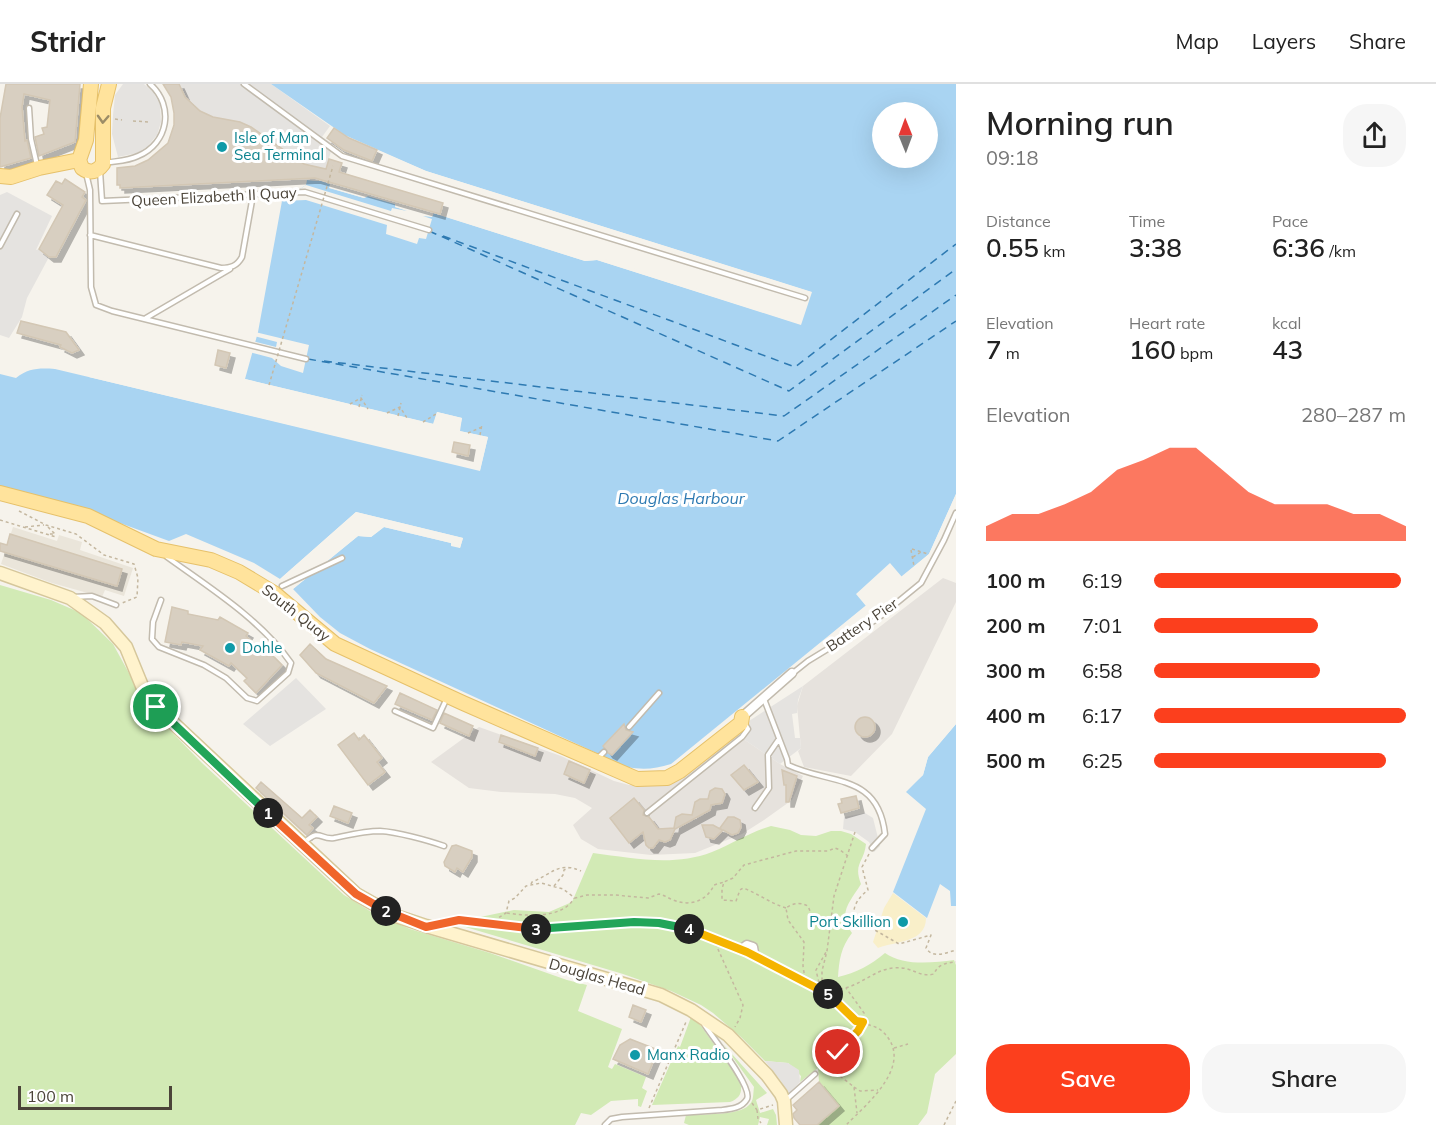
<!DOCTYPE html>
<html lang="en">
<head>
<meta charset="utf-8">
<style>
	body { margin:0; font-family:Mulish,sans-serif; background:#f6f6f6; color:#222; height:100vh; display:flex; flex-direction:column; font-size:22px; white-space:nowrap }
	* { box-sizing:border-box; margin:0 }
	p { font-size:20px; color:#767676 }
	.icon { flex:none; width:33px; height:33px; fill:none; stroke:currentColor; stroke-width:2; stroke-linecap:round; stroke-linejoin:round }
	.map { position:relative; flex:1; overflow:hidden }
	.side { display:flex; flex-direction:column; background:#fff; width:480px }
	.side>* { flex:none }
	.needle { width:39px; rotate:359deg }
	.fabs { position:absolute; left:872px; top:18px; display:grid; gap:12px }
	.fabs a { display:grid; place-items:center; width:66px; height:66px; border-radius:50%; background:#fff; box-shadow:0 6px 24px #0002; font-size:30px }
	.scale { position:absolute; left:18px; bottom:15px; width:154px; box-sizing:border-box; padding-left:6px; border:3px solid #4b4439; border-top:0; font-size:16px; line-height:21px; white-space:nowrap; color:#4b4439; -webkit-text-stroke:4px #fff; paint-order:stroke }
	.pin { position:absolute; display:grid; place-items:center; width:51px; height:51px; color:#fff; margin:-26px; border:3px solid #fff; border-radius:50%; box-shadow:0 2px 6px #0007 }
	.km { position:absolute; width:30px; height:30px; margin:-15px; border-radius:50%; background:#222; color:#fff; font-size:16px; line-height:30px; text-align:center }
	.round { display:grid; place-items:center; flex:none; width:63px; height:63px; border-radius:24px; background:#f6f6f6 }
	.headline { display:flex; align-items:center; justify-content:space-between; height:102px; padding:0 30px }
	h1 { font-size:33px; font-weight:600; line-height:45px }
	.metrics { display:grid; grid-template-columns:repeat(3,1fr); gap:9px; height:102px; padding:6px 30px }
	.metrics div { display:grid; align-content:center }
	.metrics b { font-size:26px; font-weight:600 }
	.metrics small { font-size:16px; font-weight:400 }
	.metrics p { font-size:16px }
	.chart { height:168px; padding:12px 30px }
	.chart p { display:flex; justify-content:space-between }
	.chart svg { width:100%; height:108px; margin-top:6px; fill:#fc3f1d; opacity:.7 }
	.action { display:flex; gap:12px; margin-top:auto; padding:12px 30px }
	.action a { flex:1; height:69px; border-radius:24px; background:#fc3f1d; color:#fff; font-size:24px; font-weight:600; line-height:69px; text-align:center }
	.action a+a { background:#f6f6f6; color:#222 }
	ul { padding:0 30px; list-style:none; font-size:20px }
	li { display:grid; grid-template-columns:96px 72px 1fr; align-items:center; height:45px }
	li i { height:15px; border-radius:8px; background:#fc3f1d }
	header { display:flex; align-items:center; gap:36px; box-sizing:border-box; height:84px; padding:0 30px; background:#fff; border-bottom:2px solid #e0e0e0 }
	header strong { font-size:28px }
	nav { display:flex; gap:33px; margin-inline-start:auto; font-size:21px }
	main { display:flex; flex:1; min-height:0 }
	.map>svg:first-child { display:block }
	.residential { fill:#eae5da }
	.industrial { fill:#e6e2dd }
	.green { fill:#d2eab5 }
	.sand { fill:#f9efc9 }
	.parking { fill:#e5e3e0 }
	.water { fill:#a9d4f2; fill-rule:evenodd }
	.pier { fill:#f6f3ec }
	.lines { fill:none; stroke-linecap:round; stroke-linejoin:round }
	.ferry { stroke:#2e7ab2; stroke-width:1.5; stroke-dasharray:8 6; stroke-linecap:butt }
	.building { fill:#d8cfc1; stroke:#d3c7b4; stroke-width:1.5; filter:url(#shadow) }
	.lane-casing { stroke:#c2bbae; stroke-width:7 }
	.street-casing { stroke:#c2bbae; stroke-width:11 }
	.secondary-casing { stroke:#d6c79b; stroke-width:15 }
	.primary-casing { stroke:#e6c16a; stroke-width:16 }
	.path { stroke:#c4b79f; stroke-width:1.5; stroke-dasharray:3 3; stroke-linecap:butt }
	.lane { stroke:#fff; stroke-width:4 }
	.street { stroke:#fff; stroke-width:8 }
	.secondary { stroke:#fff3cd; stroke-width:12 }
	.primary { stroke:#ffe39c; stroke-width:14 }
	.path-bridge { stroke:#c4b79f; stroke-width:1.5; stroke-dasharray:3 3; stroke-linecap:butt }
	.oneway { stroke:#9c8c66 }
	.split-1-casing { stroke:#fff; stroke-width:12 }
	.split-2-casing { stroke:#fff; stroke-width:12 }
	.split-3-casing { stroke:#fff; stroke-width:12 }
	.split-4-casing { stroke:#fff; stroke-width:12 }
	.split-5-casing { stroke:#fff; stroke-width:12 }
	.split-6-casing { stroke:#fff; stroke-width:12 }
	.split-1 { stroke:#22a559; stroke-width:8 }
	.split-2 { stroke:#f0652b; stroke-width:8 }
	.split-3 { stroke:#f0652b; stroke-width:8 }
	.split-4 { stroke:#22a559; stroke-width:8 }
	.split-5 { stroke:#f5b400; stroke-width:8 }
	.split-6 { stroke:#f5b400; stroke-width:8 }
	.culture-dot { fill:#0f9aa8; stroke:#fff; stroke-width:2 }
	.labels { text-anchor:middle; stroke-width:6; stroke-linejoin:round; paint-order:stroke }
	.culture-label { font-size:15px; fill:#0d838f; stroke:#fff; text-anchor:start }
	.street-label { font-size:15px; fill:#4b4439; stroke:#fff }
	.water-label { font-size:16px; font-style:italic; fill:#2e7ab2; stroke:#fff }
</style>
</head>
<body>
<header>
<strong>Stridr</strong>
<nav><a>Map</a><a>Layers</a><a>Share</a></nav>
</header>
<main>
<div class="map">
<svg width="956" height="1041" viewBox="0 0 956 1041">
	<defs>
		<filter id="shadow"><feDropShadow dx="5" dy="5" stdDeviation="0" flood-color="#0004"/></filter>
	</defs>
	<rect width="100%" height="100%" fill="#f6f3ec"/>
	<path class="residential" d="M13,443l44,14 2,-6 23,7 -2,8 53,18 -9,28 -19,-6 -3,7 -50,-14 -51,-19z"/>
	<path class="industrial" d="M943,494l13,5v19l-64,132 -41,42 -47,-9 -6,-16 3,-3 -4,-42 6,-20z
		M479,643l82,29 53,25 15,4 20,1 15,-1 72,-51 44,30 23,12 -11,24 -28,20 -22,14 -47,19 -44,2 -53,-6 -17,-10 -8,-14 19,-17 -17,-10 -20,-4 -54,-2 -32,-4 -38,-26z"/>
	<path class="green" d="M0,501l51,15 30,13 32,31 35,64 54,55 142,132 29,18 37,16 80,24 77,27 20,5 -9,26 44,18 -14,38 4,2 3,-5 31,13 -4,11 5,3 -6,16 -3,-1v-7l-27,2 -20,14 -10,-2 -6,12h-575z
		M771,742l19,4 11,5 15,1 15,-5h10l10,3 15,10c-2,19 -13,19 -5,40 -11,18 -24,29 -9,49 -11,14 -13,27 -14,44 18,-4 33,-12 47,-24 18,13 47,10 69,7l2,5v89l-21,20 -8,39 -9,12h-101l22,-19 -20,-24 -1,-14 -18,14 1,-6 -13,-13 -23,-2 -24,-24 -28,-24 -12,-8 -30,-14 -48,-17 -171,-51 62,-13 35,2 23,-10 21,-49c40,5 80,14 119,-1 20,-8 38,-20 59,-26z
		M691,933l10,9 38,53c4,10 3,19 -9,23l-78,3 26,-59 2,1z
		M723,960l44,49 -11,7 4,13 13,-4 3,6 1,10h-10l2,-6 -9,-2 -2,8h-69l-5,-2 2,-8c15,-1 53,1 63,-10 5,-4 4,-12 5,-18z"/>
	<path class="sand" d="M893,809l33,25c0,25 -31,23 -48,30l-5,-6 11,-34z"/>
	<path class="parking" d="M123,0h21l9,8 7,12 1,18 -4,13 -10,12 -10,6 -19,4 -6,-23 1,-19 2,-20z
		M179,0h92l59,42 -8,11 11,7 -7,25 -22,-5 -53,-37 -11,-5 -27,-5 -13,-6 -15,-14z
		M7,108l45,24 -16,34 3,-1 10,8 -22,41 -5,19 -13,21 -9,-3v-140z
		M296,594l30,31 -56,37 -27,-22z
		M803,602l-5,14 -1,13 -5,1 3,24h5l1,10 -21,16 -44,-30 10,-11z
		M865,729l8,5 7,28 -6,6 -5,-10 -14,-10 -12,-3 1,-12z
		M765,977l23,2 11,7 1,12 -12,13 -7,-14z"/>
	<path class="water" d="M271,0h685v410l-27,60 -258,210c-16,5 -28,6 -44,3l-257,-118 -30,-16 -20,-16 -27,-28 65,-53 13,1 13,-10 67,16 9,5 3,-10 -107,-26 -76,67 -26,-16 -68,-29 -17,7 -101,-37 -68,-17v-113l16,4c13,-10 23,-10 39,-9l425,101 8,-33 -29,-6 3,-13 -25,-6 -3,12 -189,-45 13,-47 24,-131 24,-16 1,-5 14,1 9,3v4l34,10 4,-2 28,8 -1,3 37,10 1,-4 152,48 12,-1 203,64 11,-32 -385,-121 -77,-33zM882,28h45v46h-45z
		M956,640v182h-5l-1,-15 -10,-7 -13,34 -34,-26 33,-83 -20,-17 17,-17 5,-18z"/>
	<path class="pier" d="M340,49l86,38 386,121 -11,33 -204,-65 -12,1 -151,-48 -2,4 -9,-1 9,3 -6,20 -7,-1 -2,6 -31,-10 1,-9 -81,-25 -24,1 24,-16 85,26 1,-3 15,3 -12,-4v-3l-27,-8 -4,2 -35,-10 1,-4 -9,-3 -14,-1 2,-3 13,1 10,4 1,4 31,9 4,-2 30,9 1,3 31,9 1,-4h3l152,48 12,-1 201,64 9,-27 -383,-120 -78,-34z
		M255,248l54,13 -6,28 -22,-7 -9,-8 -23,-6 3,-11 24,6 1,-5 -23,-6z
		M90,290l388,93 6,-28 -26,-6 1,-13 -20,-5 -3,11 -3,1 -189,-45 1,-3 188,45 4,-12 25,6 -2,13 28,6 -8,34 -391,-94z
		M956,410v8l-25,54 -140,115 -2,-2 77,-63 -10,-12 34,-31 12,14 27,-23z
		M356,428l107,26 -3,10 -9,-2v-3l-67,-16 -13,10 -13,-1 -65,53 -3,-2 67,-53h13l13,-10 69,16 2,4 4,1 1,-5 -102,-24 -75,65 -2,-2z
		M956,637v3l-28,33 -5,18 -20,18 17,-19 6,-19 13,-17z"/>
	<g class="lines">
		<path class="ferry" d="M429,147l360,160 167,-122
			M443,152l352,131 161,-123
			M308,275l470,82 178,-120
			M324,277l460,55 172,-121"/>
	</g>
	<path class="building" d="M6,0h74l-5,58 -36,14 -4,-19 9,-3 -2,-6 5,-1 3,-27 -26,-6 -2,13 3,34 2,-1 4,18 -31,9v-49z
		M163,0h16l6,13 15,14 13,6 27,5 11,5 53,37 22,5 3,-10 13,4 -3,9 104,31 -3,11 -125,-36 -195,10v-3h-3v-17l18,-2 13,-6 20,-17 6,-18v-12l-3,-16z
		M334,44l15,10 28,12 -5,11 -28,-11 -17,-12z
		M65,95l20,13 -3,5 4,3 -30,57h-7l-10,-8 24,-44 -16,-10 9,-14 6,3z
		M21,237l45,11 13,18 -7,3 -12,-6 1,-2 -44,-12z
		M218,266l12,3 -4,15 -11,-3z
		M454,358l16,3 -2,11 -16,-4z
		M10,450l112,35 -5,17 -117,-35v-8l7,2z
		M172,523l16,4v3l30,6 2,-3 28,16 -2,3 21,20 3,-3 12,12 -26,28 -12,-12 3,-3 -16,-15 -2,3 -29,-16 3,-4 -21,-4 -1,3 -16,-3z
		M310,560l16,15 61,27 -13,17 -58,-30 -16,-18z
		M400,609l37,17 -5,10 -37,-16z
		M444,629l29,13 -4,10 -29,-13z
		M855 643a10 10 0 1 1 20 0a10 10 0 1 1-20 0Z
		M624,640l2,6 7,2 -21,23 -4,-2 -5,-7z
		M354,649l5,7 5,-5 18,23 -5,4 8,10 -17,13 -30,-40z
		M501,651l37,13 -3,8 -36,-14z
		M569,677l21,9 -6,13 -20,-9z
		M744,681l14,17 -14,8 -13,-15z
		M782,686l15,6 -8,26h-3v-17h-2z
		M261,698l41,36 8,-8 7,7 -8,8 4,3 -6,7 -51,-47z
		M715,704l7,1 3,5 -3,9 -11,2 -1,5 -35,19 -5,11 -5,2 -6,-2 -6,8h-4l-3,-3 -3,-13 -14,11 -19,-25 24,-20 10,12 -1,5 6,2 9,12 16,-1 2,-11 6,-3 10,1 3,-13 5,-3h8l2,-8z
		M856,712l3,12 -18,5 -3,-9 4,-1 -1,-4z
		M334,722l18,7 -4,10 -18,-7z
		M728,733h6l6,3 1,7 -3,6 -6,2 -9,-5 -9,9 -8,-2 -4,-12h11l9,5 -2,-2z
		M456,761l16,6v6l-9,15 -6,-4 -2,4 -10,-6 -1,-4 8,-16z
		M633,921l13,5 -5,12 -12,-5z
		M630,955l28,11 -10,24 -35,-15 7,-14z
		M819,998l20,24 -22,19h-17l-6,-7 -1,-4 4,-4 -4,-5z"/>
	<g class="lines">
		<defs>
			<path id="lane" d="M244,0l98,72 463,142
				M29,24l2,31 6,26
				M105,79c11,-2 23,-2 33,-7 30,-12 37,-50 12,-72
				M100,87l2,30 203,-9 124,38
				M86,89l4,17 1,97 5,18 16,6 194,48
				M90,151l131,33c10,0 16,-2 21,-11l11,-62
				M0,162l17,-32
				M146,234l84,-49
				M282,502l60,-28
				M73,513l19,-1 24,9
				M161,516l-8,22 -1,17 7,8 45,18 22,13 21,20 10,3 31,-28 3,-10c-31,-44 -81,-75 -124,-106
				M793,589l15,-12 69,-42 44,-36 23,-43 12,-27
				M764,615l23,60 1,6c43,20 90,8 97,69l-13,14
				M395,627l38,17 13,-28
				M629,643l30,-34
				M597,675l7,-7
				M755,724l14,-20 -1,-33 11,-16
				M647,729l95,-76 6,-8 -3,-5
				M305,758c15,-14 15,-2 29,-4 15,-3 31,-7 46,-7 17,1 47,9 64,15
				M787,1015l28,-25
				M605,1041l6,-6 11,-2 100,-7c9,-1 20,-2 25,-11 6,-12 -35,-62 -43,-75"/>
			<path id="street" d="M742,633l50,-44
				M747,861l6,2 1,6 -11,-5z"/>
			<path id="secondary" d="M0,489l70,25 35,25 21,24 16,39 14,21 200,187 37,21 33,11 235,69 30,15 37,25 39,40 14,19 3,7 2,24"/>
			<path id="primary" d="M91,0l-5,56 -7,20 3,8c8,6 15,4 21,-4v-56l6,-24
				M0,92l11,1 28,-9 40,-8
				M0,409l88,23 68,33 55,11 28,12 35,21 61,51 128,59 174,76 30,-1 13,-7 61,-48 1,-6"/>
		</defs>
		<use href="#lane" class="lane-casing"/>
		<use href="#street" class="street-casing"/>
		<use href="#secondary" class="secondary-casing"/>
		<use href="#primary" class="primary-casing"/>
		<path class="path" d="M115,35l7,1
			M133,37l17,1
			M350,320l11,-6 7,11
			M359,323l3,-12
			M387,329l13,-6 7,11
			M398,332l3,-13
			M423,338l13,-8
			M468,349l14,-6
			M480,351l2,-11
			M19,427l27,14 30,9 28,21 30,9 4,14 -1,19 -15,6
			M0,436l56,17
			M25,443l19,-2
			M48,443l7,7h-6
			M912,465l16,5
			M911,466l3,16
			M913,473l8,-5
			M855,748l-21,64 -7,55 -5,20v9l9,9c5,0 10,0 14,-1 17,-4 31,-19 49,-20 19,-2 24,10 40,6 4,-10 12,-11 22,-12
			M869,770l-7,13 6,23c-9,7 -16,16 -14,28l45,26 32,-9 -5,13c7,11 19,5 30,2
			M531,800l1,-2c20,-8 27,-21 49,-11
			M554,802l9,-11 1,-5 5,-2
			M786,824c-16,-5 -27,-14 -43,-20l-3,2 -4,11 -14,-1v-11l2,-7 9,-4 11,-13 52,-14h32l7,-3 5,2 8,6
			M507,829c20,3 56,6 67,-15
			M452,837l7,-1 80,10 73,-7h47l37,8 37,15
			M489,840l17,-11 3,-12 6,-3 11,-12 15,-3 22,6 12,9 12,-3h28l33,3 11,-4c5,1 9,4 14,6 17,7 34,1 41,-15l10,-3
			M713,854l30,67 -3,13 -5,9
			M762,875c21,11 46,20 65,34 10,8 17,19 27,26 8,6 20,5 28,12 35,32 -15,73 -36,94
			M805,895l-2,-13 1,-24 -16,-22 -2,-12c7,-5 14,-6 22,-2l6,15
			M826,908l-7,-9 -3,-13 10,-18
			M894,964l14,-4
			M826,981l28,22 3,26
			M820,985c16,-15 41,-33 44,-56l-18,-25
			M854,1003l6,4 18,-1
			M752,1019l5,7 16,-5
			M649,1024l37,-86
			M757,1026l1,9 3,4
			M944,1041l12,-24"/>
		<use href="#lane" class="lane"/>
		<use href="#street" class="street"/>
		<use href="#secondary" class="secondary"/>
		<use href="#primary" class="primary"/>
		<path class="path-bridge" d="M269,301l64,-219"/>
	</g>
	<defs><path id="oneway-chevron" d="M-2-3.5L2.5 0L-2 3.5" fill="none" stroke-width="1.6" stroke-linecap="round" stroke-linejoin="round" transform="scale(1.5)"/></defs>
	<use class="oneway" href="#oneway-chevron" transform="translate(103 35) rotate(93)"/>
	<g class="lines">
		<defs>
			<path id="split-1" d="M156,623l112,106"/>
			<path id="split-2" d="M268,729l88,81 30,17"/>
			<path id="split-3" d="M386,827l40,16 33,-7 77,9"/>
			<path id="split-4" d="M536,845l98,-7 25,1 30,6"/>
			<path id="split-5" d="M689,845l58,23 81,42"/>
			<path id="split-6" d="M828,910l28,27 7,1 -5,9 -20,21"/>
		</defs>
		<use href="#split-1" class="split-1-casing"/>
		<use href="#split-2" class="split-2-casing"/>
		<use href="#split-3" class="split-3-casing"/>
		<use href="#split-4" class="split-4-casing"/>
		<use href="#split-5" class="split-5-casing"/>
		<use href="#split-6" class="split-6-casing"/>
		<use href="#split-1" class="split-1"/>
		<use href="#split-2" class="split-2"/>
		<use href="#split-3" class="split-3"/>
		<use href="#split-4" class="split-4"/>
		<use href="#split-5" class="split-5"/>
		<use href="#split-6" class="split-6"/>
	</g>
	<g class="culture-dot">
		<circle cx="222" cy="63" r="6"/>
		<circle cx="230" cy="564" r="6"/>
		<circle cx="903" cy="838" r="6"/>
		<circle cx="635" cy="971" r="6"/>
	</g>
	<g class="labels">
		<g class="culture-label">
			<text x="234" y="59">Isle of Man<tspan x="234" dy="17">Sea Terminal</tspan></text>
			<text x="242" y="569">Dohle</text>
			<text x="891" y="843" text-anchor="end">Port Skillion</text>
			<text x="647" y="976">Manx Radio</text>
		</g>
		<g class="street-label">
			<text transform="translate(214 113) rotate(-3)" y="5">Queen Elizabeth II Quay</text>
			<text transform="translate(296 529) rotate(38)" y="5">South Quay</text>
			<text transform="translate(862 541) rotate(-34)" y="5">Battery Pier</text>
			<text transform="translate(597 893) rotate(16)" y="5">Douglas Head</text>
		</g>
		<g class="water-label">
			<text x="681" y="420">Douglas Harbour</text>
		</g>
	</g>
</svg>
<div class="fabs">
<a><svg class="needle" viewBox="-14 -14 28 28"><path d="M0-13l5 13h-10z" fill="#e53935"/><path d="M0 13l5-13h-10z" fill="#767676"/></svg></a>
</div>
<div class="scale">100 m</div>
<div class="pin" style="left:156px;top:623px;background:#1e9e55"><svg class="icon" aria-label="arrive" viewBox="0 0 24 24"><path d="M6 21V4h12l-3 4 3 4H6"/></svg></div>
<div class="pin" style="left:838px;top:968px;background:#d93025"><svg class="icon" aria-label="check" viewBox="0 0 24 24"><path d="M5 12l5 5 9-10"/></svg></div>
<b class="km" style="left:268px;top:729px">1</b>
<b class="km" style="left:386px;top:827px">2</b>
<b class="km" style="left:536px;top:845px">3</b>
<b class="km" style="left:689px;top:845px">4</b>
<b class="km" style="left:828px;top:910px">5</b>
</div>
<section class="side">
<div class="headline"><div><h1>Morning run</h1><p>09:18</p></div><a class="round"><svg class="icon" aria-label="share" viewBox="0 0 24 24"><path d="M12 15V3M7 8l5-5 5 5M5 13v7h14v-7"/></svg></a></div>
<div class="metrics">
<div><p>Distance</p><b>0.55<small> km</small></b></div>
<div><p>Time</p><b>3:38</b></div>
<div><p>Pace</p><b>6:36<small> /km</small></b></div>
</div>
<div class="metrics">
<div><p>Elevation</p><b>7<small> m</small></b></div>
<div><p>Heart rate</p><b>160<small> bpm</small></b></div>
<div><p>kcal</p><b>43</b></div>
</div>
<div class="chart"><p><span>Elevation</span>280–287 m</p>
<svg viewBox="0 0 160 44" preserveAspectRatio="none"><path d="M0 44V38L10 33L20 33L30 29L40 24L50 15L60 11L70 6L80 6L90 15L100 24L110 29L120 29L130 29L140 33L150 33L160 38V44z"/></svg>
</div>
<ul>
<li><b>100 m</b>6:19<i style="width:98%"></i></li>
<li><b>200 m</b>7:01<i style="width:65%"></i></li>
<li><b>300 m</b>6:58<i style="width:66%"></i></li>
<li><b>400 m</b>6:17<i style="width:100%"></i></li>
<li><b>500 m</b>6:25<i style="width:92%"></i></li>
</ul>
<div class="action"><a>Save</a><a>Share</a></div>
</section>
</main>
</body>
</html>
